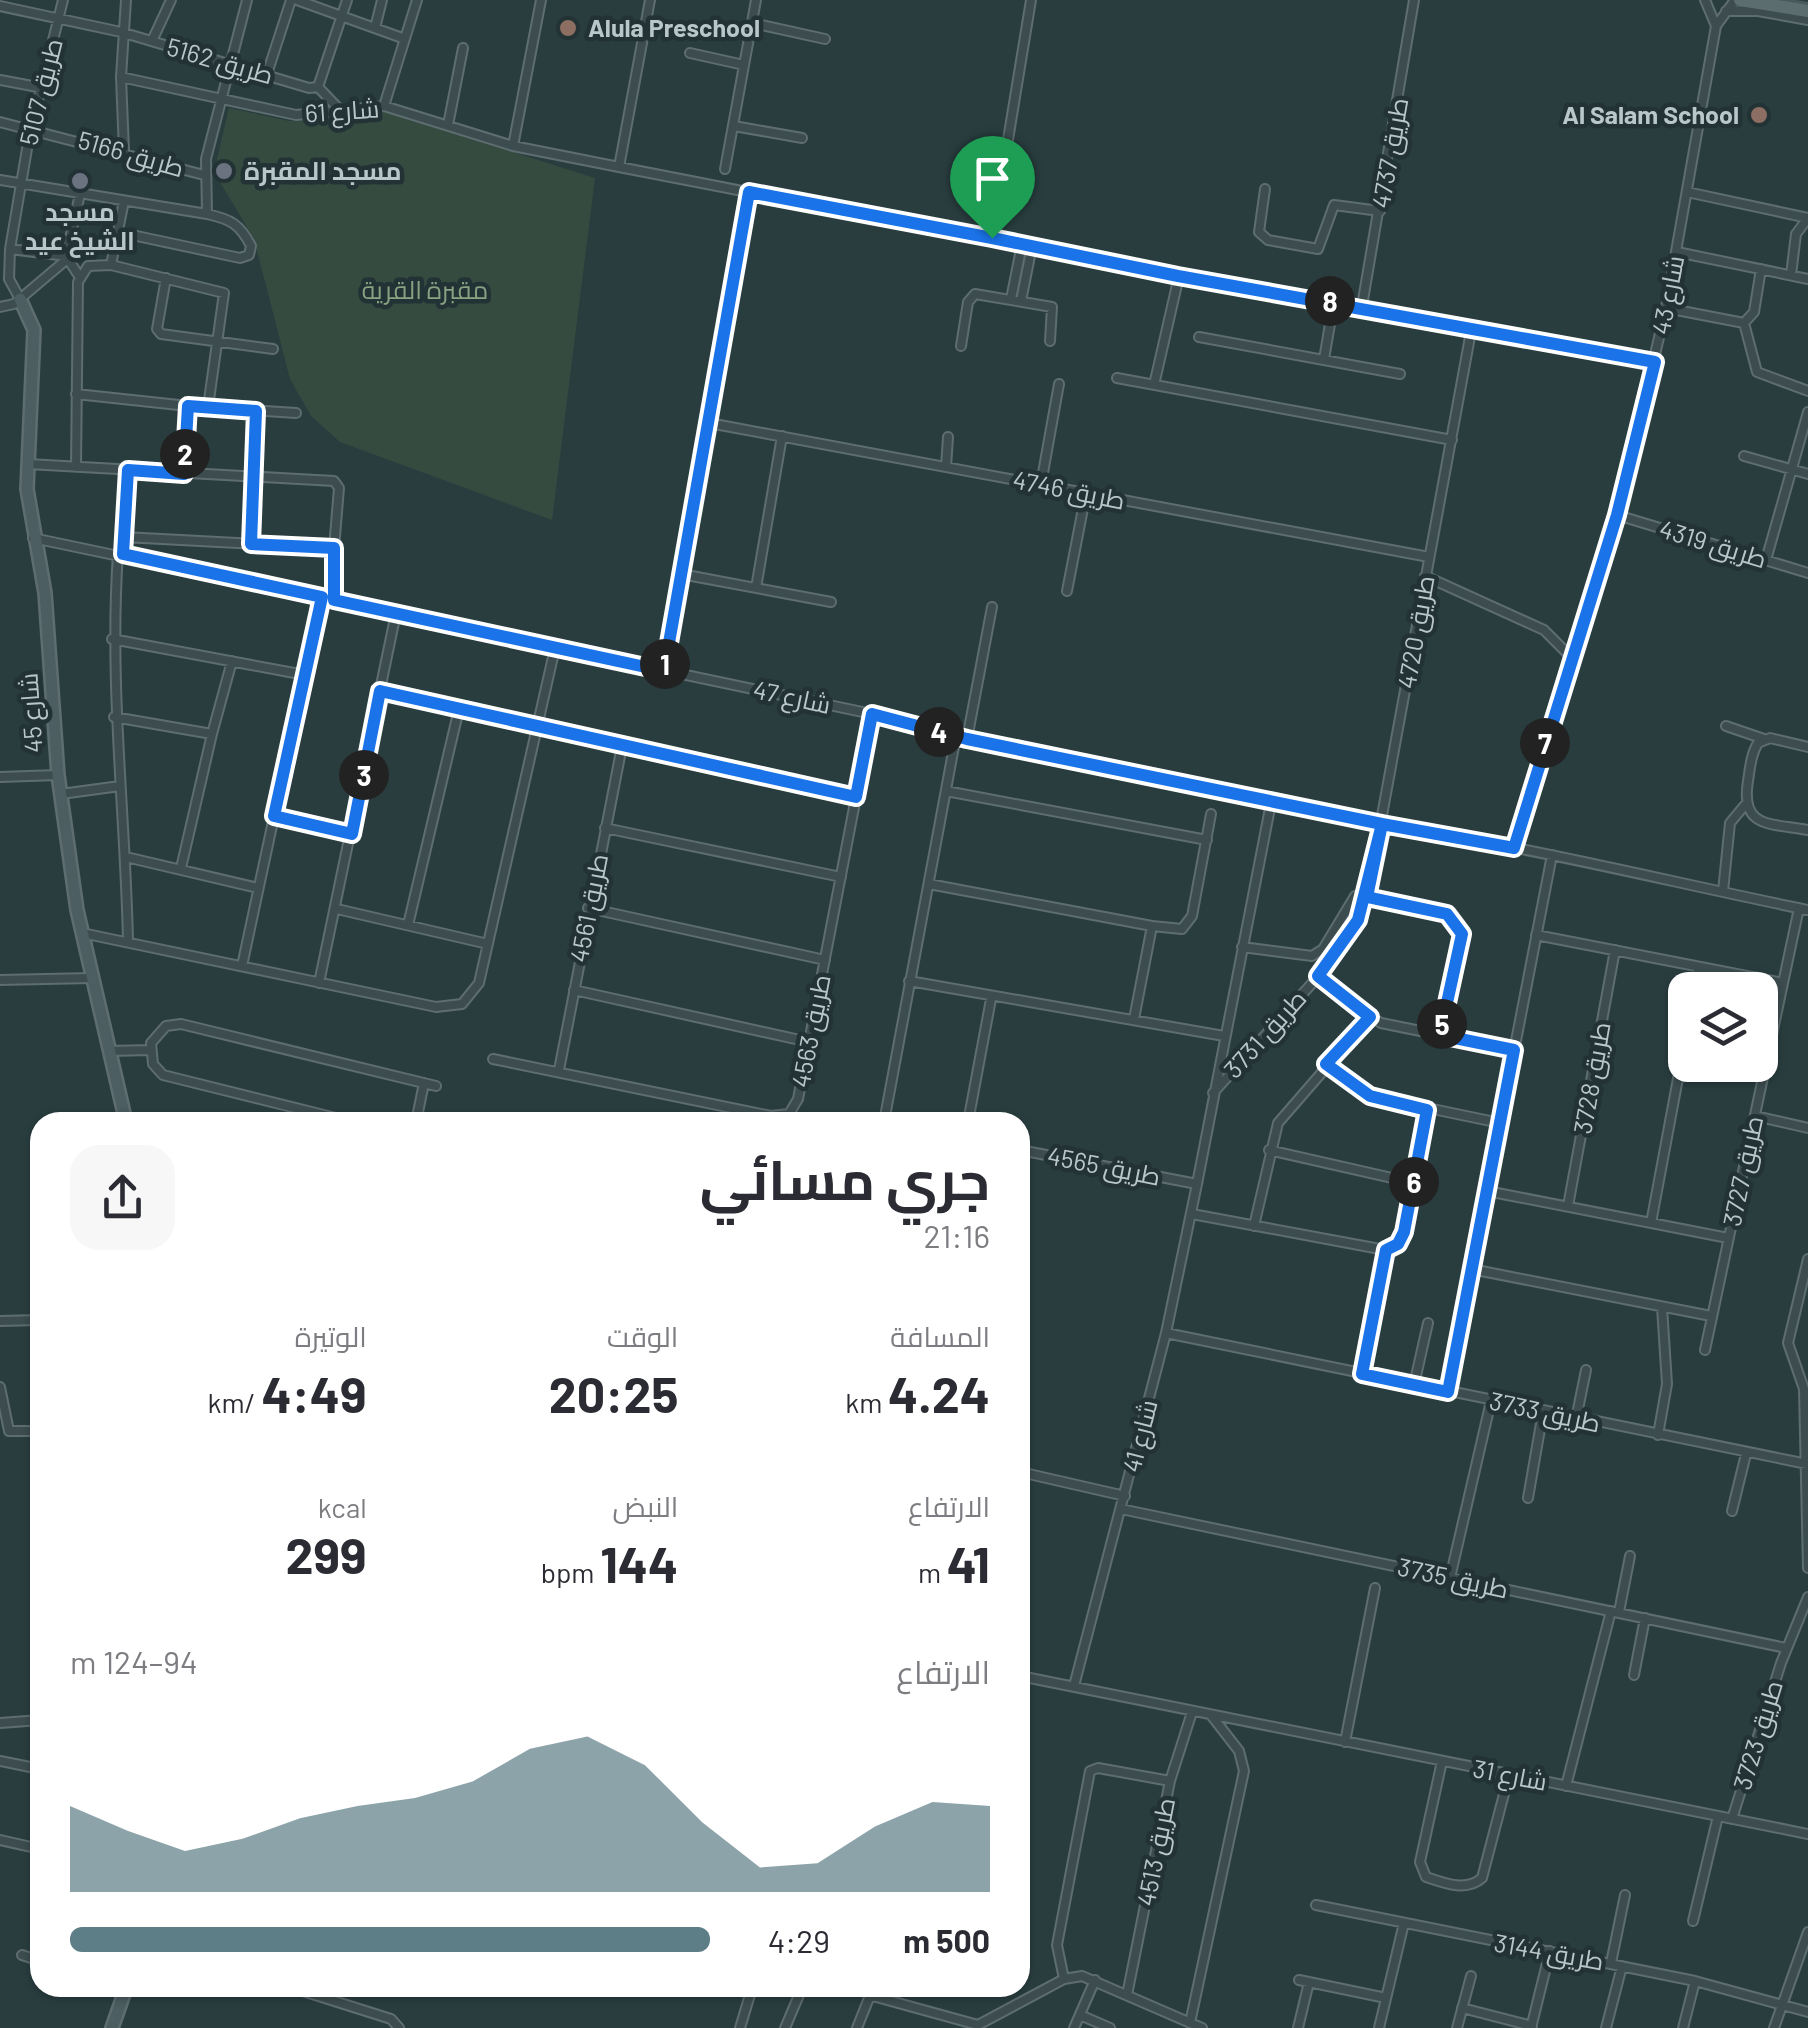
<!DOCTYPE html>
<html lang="ar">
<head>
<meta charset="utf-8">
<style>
	body { margin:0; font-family:Barlow,Cairo,sans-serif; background:#f7f7f7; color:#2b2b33; direction:rtl; height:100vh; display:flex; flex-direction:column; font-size:38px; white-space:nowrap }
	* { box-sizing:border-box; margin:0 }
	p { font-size:32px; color:#7c7c81 }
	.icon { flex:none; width:55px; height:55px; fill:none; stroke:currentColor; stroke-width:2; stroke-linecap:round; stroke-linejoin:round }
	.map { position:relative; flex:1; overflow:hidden; direction:ltr }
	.drawer { position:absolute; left:30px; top:1112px; width:1000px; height:885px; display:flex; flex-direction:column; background:#fff; border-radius:30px; box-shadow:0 2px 8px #0004; direction:rtl }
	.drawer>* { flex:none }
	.fabs { position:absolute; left:1668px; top:972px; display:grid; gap:20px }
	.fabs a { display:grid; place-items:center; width:110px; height:110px; border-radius:20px; background:#fff; box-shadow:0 2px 8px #0004; font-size:50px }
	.pin { position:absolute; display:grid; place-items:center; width:85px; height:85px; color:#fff; margin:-102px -42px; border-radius:50% 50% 50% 0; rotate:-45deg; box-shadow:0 0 10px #0007 }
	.pin .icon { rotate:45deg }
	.km { position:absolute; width:50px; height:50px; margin:-25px; border-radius:50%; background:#222; color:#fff; font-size:28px; line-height:50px; text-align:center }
	.round { display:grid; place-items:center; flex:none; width:105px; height:105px; border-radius:30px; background:#f7f7f7 }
	.head { display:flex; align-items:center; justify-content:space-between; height:170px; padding:0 40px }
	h1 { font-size:55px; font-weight:700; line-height:75px }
	.metrics { display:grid; grid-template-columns:repeat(3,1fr); gap:15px; height:170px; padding:10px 40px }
	.metrics div { display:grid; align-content:center }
	.metrics b { font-size:50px; font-weight:700 }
	.metrics small { font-size:28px; font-weight:400 }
	.metrics p { font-size:28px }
	.chart { height:280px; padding:20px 40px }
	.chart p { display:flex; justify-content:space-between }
	.chart svg { width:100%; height:180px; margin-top:10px; fill:#5d7d87; opacity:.7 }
	ul { padding:0 40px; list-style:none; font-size:32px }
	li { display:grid; grid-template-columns:160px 120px 1fr; align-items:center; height:75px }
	li i { height:25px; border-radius:12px; background:#5d7d87 }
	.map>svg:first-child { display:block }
	.green { fill:#354b40 }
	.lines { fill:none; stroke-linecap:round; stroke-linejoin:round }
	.street-casing { stroke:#5e6d70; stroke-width:12 }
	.secondary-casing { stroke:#5e6d70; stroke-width:16 }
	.primary-casing { stroke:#4a595c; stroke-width:18 }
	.street { stroke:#3d4d4f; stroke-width:8 }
	.secondary { stroke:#4c5e62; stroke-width:11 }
	.primary { stroke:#5c6d6f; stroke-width:12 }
	.route-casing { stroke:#fff; stroke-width:20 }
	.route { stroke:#1a73e8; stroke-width:12 }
	.education-dot { fill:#8d6e63; stroke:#223235; stroke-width:4 }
	.worship-dot { fill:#6b7280; stroke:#223235; stroke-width:4 }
	.labels { text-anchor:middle; stroke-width:9; stroke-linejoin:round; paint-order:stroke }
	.poi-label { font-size:25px; font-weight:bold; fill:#bac7ca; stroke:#223235; text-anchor:start }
	.street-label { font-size:25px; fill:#bac7ca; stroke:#223235 }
	.park-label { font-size:25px; fill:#89a282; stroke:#223235 }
</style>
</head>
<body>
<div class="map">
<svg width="1808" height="2028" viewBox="0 0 1808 2028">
	<rect width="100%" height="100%" fill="#293d3f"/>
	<path class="green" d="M229,108l60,13 28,-1 56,-12 222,70 -43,342 -212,-78 -29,-26 -21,-37 -36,-140 -40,-67z"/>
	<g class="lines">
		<defs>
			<path id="street" d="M297,0l108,39
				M1705,0l11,26
				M0,6l121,26 188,56 9,-1
				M1726,11h32l50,9
				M752,23l73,16
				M375,28l7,-28
				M152,41l19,-41
				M690,53l54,12
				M267,74l24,-74
				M121,77l175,38 88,-9 129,40 106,21 560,109 476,86
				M0,80l43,8
				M318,87l29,-87
				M318,87l21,22
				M384,106l33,-106
				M0,122l204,53
				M448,125l15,-77
				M734,126l68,12
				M513,146l28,-146
				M124,151l-3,-74 5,-77
				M619,167l31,-167
				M725,169l31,-169
				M0,180l207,34
				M1265,189l-6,43 9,8 50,9 16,-44 46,6
				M1687,192l121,26
				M118,232l122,26 9,-3 2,-9c-11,-22 -21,-27 -44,-32l-1,-55 41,-159
				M992,237l39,-237
				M10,249l56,7
				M1677,252l131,27
				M111,265l13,-64
				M1791,275l5,-41 12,-16
				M79,276l-13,-20 14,-62
				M166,278l-9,51 4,5 112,15
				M20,299l-11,-20 1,-30 19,-112 34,-137
				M1011,299l11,-55
				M1021,301l11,-55
				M1362,306l52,-306
				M0,307l14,-3 52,-44
				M1666,308l78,15 10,-11 7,-43
				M1744,323l13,49 51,19
				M1199,337l201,37
				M961,346l7,-44 7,-8 77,13 -2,34
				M1324,359l10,-58
				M1117,378l335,62
				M1154,385l25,-109
				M76,394l112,12 -4,68
				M188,406l108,7
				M709,423l720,134
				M1744,456l64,18
				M28,464l306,17 5,7 -5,60
				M76,467l2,-185 10,-16 23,-1 113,28 -16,114
				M946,467l2,-30
				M1041,484l18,-100
				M1617,515l191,58
				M124,537l210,11v51
				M33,538l839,176c210,57 426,93 639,133 99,19 198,43 297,63
				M251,544l5,-133
				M118,553c-9,130 7,257 10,387
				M123,554l6,-84
				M1766,560l42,-148
				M681,574l150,28
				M1425,576l119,54 27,27
				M756,588l26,-152
				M1067,591l19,-98
				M112,639l193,36
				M664,671l85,-479
				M381,691l475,106
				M114,717l98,17 -31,134
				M1726,726l38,13
				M212,734l20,-73
				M967,739l25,-132
				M1808,747l-38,-9 -12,5c-7,11 -8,25 -10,38 -8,48 23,42 60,49
				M0,777l58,-2
				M946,791l261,49
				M61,794l59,-8
				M273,816l79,19
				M605,828l236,49
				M1514,847l103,-332 49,-207 50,-282 19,-26
				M126,857l132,31
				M929,884l223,42
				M1723,891l7,-68 15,-18
				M588,908l237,52
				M337,909l151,35
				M408,925l51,-216
				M82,933l354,74 26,-3 17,-21 76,-335
				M1536,935l247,48
				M1242,947l70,9 11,-7 32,-53 92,18 12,12 2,16 -21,93
				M242,966l79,-369
				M1318,976l32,28 31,19 133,27
				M0,980l92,-2
				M909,981l315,55
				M319,983l77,-370
				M574,990l235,52
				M1694,990l5,-23
				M1134,1019l18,-93 30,3 10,-13 19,-102
				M109,1051l41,-1
				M493,1059l278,57 18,-2 9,-15 74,-385
				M1326,1064l44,32 130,27
				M559,1070l63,-324
				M1213,1093l121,-134 33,-62 105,-571
				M1755,1116l53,12
				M352,1122l-189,-47 -10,-11 -2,-21 15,-17 15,-2 255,62
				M416,1122l8,-39
				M884,1122l72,-386
				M968,1122l23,-123
				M1020,1150l177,34 -31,149 -92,353
				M1269,1150l145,33
				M1197,1184l74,-381
				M1487,1191l241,47
				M1568,1206l47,-256
				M1192,1214l188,35 12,-1 12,-16 23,-121
				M1651,1223l34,-182
				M1254,1226l24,-103 92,-106
				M1808,1259l-20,84 16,46 4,179
				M1471,1269l240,47
				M0,1321l40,-1
				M1166,1333l641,131
				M1705,1350l94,-442
				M1361,1374l25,-124
				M1414,1385l14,-62
				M0,1387l9,44h31
				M1448,1392l104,-537
				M1576,1419l10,-49
				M1658,1435l9,-51 -5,-77
				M1020,1472l105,24
				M1528,1498l15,-86
				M1121,1509l665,139
				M1732,1511l14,-57
				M1450,1578l41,-177
				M1619,1612l11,-56
				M1634,1675l11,-57
				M1020,1676l788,158
				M0,1723l40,-3
				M1345,1742l30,-154
				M0,1761l40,8
				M1442,1761l-22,101 6,15c18,6 40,15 56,1l27,-103
				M1566,1786l45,-175
				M1732,1819l49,-156 27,-66
				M0,1840l40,9
				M1316,1905l379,76 113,31
				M1693,1921l25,-105
				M22,1955l18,6
				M1611,1963l14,-68
				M1064,1979l-7,-34 33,-174 8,-3 72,13
				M1299,1980l87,18
				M293,1988l98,31 8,9
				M869,1995l109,30 86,-46 18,-3 120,52
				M1127,1995l43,-214 22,-69
				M1462,2008l70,18
				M1080,2015l30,13
				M1190,2023l54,-252 -5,-20 -28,-36
				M740,2028l12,-40
				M785,2028l17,-40
				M857,2028l16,-40
				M1074,2028l21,-48
				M1298,2028l11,-46
				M1379,2028l25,-105
				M1457,2028l14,-52
				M1531,2028l19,-77
				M1606,2028l16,-62
				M1683,2028l12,-47
				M1774,2028l34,-96"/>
			<path id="secondary" d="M20,299l14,31 -7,159 18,104 13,182 19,135 49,212
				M112,2028l14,-40"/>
			<path id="primary" d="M1740,0l68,11"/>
		</defs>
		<use href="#street" class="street-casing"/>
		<use href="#secondary" class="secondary-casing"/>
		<use href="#primary" class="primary-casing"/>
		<use href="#street" class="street"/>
		<use href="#secondary" class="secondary"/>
		<use href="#primary" class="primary"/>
	</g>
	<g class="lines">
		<defs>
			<path id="route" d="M992,238l-243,-46 -85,479 -330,-71v-52l-83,-4 5,-133 -68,-5 -4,68 -56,-4 -5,84 199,43 -48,219 78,18 28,-143 476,106 16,-83 95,25 415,85 -15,73 80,17 15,20 -22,101 74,15 -66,342 -86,-18 24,-124 12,-6 6,-12 23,-122 -57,-14 -44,-32 44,-47 -52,-41 40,-56 24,-96 132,24 103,-333 38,-153 -477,-86 -186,-38"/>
		</defs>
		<use href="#route" class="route-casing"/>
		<use href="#route" class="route"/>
	</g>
	<g class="education-dot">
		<circle cx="568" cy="28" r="10"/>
		<circle cx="1759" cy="115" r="10"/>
	</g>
	<g class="worship-dot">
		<circle cx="224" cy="171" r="10"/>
		<circle cx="80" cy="181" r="10"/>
	</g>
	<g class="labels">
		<g class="poi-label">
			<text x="588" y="37">Alula Preschool</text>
			<text x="1739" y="124" text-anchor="end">Al Salam School</text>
			<text x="244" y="180">مسجد المقبرة</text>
			<text x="80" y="221" text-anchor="middle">مسجد<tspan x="80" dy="29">الشيخ عيد</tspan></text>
		</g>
		<g class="street-label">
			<text transform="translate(220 61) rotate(16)" y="9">طريق 5162</text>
			<text transform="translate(41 92) rotate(-76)" y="9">طريق 5107</text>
			<text transform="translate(342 111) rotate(-4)" y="9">شارع 61</text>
			<text transform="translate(1390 153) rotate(-80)" y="9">طريق 4737</text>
			<text transform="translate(131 154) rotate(16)" y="9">طريق 5166</text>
			<text transform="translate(1668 295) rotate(-79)" y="9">شارع 43</text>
			<text transform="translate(1069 490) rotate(11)" y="9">طريق 4746</text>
			<text transform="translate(1713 544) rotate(17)" y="9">طريق 4319</text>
			<text transform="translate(1416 632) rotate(-80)" y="9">طريق 4720</text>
			<text transform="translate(792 697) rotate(12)" y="9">شارع 47</text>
			<text transform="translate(31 713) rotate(-94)" y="9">شارع 45</text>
			<text transform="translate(589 908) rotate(-79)" y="9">طريق 4561</text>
			<text transform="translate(811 1031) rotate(-79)" y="9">طريق 4563</text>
			<text transform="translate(1265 1034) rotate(-48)" y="9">طريق 3731</text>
			<text transform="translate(1592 1078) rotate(-80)" y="9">طريق 3728</text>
			<text transform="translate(1104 1166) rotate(11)" y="9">طريق 4565</text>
			<text transform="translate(1743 1171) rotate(-78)" y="9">طريق 3727</text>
			<text transform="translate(1545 1412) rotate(12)" y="9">طريق 3733</text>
			<text transform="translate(1140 1436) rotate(-76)" y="9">شارع 41</text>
			<text transform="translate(1453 1578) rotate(12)" y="9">طريق 3735</text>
			<text transform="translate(1758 1735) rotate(-73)" y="9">طريق 3723</text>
			<text transform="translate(1510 1775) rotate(11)" y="9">شارع 31</text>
			<text transform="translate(1156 1852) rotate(-79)" y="9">طريق 4513</text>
			<text transform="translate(1549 1952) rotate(10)" y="9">طريق 3144</text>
		</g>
		<g class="park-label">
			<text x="425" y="299">مقبرة القرية</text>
		</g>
	</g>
</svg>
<div class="fabs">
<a><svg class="icon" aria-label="layers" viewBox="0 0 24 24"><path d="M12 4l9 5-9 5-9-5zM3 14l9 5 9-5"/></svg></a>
</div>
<div class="pin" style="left:992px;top:238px;background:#1e9e55"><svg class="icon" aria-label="arrive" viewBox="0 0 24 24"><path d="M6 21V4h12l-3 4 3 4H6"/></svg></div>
<b class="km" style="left:665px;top:664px">1</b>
<b class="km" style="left:185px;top:454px">2</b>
<b class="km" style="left:364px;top:775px">3</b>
<b class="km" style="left:939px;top:732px">4</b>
<b class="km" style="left:1442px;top:1024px">5</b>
<b class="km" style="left:1414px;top:1182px">6</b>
<b class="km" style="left:1545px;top:743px">7</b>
<b class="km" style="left:1330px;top:301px">8</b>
<section class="drawer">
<div class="head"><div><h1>جري مسائي</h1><p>21:16</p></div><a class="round"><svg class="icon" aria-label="share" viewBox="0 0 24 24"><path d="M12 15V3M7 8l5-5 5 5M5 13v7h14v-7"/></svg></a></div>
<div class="metrics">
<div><p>المسافة</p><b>4.24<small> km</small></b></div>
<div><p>الوقت</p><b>20:25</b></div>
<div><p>الوتيرة</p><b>4:49<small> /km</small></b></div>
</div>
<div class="metrics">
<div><p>الارتفاع</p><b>41<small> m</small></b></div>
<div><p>النبض</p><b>144<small> bpm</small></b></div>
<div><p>kcal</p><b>299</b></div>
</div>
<div class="chart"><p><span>الارتفاع</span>94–124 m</p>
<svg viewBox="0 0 160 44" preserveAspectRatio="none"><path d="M0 44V23L10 29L20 34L30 31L40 26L50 23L60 21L70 17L80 9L90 6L100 13L110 27L120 38L130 37L140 28L150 22L160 23V44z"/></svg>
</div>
<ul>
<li><b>500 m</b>4:29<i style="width:100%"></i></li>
</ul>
</section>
</div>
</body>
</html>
